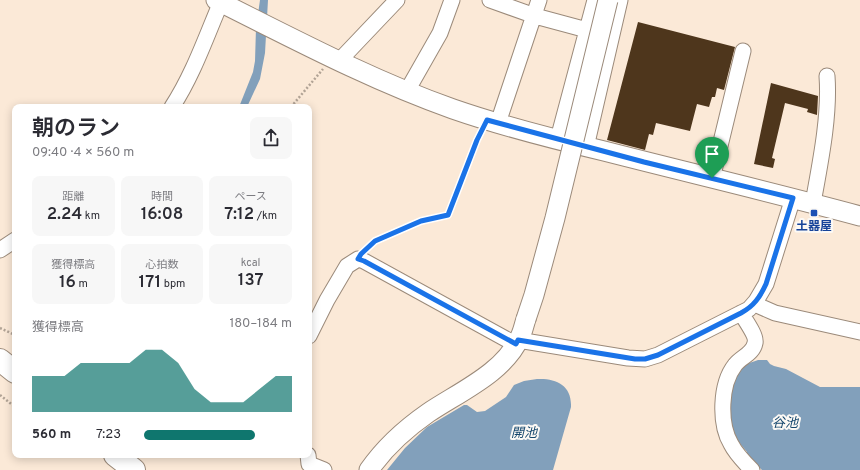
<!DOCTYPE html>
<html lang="ja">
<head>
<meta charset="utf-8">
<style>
	body { margin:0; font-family:Overpass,"Noto Sans JP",sans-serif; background:#f7f7f7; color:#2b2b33; height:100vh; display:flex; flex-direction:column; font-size:15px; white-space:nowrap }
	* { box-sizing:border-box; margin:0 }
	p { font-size:13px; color:#7c7c81 }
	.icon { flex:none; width:22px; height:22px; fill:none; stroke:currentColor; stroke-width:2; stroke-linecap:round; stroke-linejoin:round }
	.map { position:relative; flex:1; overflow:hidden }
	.panel { position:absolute; left:12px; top:104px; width:300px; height:354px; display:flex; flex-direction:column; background:#fff; border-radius:8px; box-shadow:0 2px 10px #0003 }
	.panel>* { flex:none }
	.pin { position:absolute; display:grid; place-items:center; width:34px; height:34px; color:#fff; margin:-41px -17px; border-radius:50% 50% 50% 0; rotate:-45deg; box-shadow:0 0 4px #0007 }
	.pin .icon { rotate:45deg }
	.round { display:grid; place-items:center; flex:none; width:42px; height:42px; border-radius:8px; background:#f7f7f7 }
	.summary { display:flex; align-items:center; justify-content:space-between; height:68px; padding:0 20px }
	h1 { font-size:22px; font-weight:600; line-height:30px }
	.metrics { display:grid; grid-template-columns:repeat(3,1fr); gap:6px; height:68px; padding:4px 20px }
	.metrics div { display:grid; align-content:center; border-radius:8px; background:#f7f7f7; text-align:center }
	.metrics b { font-size:17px; font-weight:600 }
	.metrics small { font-size:11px; font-weight:400 }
	.metrics p { font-size:11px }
	.chart { height:112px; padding:8px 20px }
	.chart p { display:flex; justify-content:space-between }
	.chart svg { width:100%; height:72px; margin-top:4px; fill:#0f766e; opacity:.7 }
	ul { padding:0 20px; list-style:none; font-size:13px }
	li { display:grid; grid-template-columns:64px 48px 1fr; align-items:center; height:30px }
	li i { height:10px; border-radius:5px; background:#0f766e }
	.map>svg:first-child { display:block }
	.water { fill:#82a0bb }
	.building { fill:#4e361c }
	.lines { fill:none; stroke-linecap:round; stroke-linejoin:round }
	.minor-casing { stroke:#9b8a7a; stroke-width:17 }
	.tertiary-casing { stroke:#9b8a7a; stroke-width:21 }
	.trunk-casing { stroke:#9b8a7a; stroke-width:24 }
	.path { stroke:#b1a395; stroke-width:2.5; stroke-dasharray:2 2; stroke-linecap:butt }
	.minor { stroke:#fff; stroke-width:15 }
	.tertiary { stroke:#fff; stroke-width:19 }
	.trunk { stroke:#fff; stroke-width:22 }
	.tertiary-bridge-casing { stroke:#9b8a7a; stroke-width:21; stroke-linecap:butt }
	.tertiary-bridge { stroke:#fff; stroke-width:19 }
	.route-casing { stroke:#fff; stroke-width:8 }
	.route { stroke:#1a73e8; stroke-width:5 }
	.transit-dot { fill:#1a4fb4; stroke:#fcf9f5; stroke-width:1.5 }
	.labels { text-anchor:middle; stroke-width:4; stroke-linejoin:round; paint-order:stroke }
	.transit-label { font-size:12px; font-weight:bold; fill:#164399; stroke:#fcf9f5 }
	.water-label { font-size:13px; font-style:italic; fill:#15476d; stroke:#fcf9f5 }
</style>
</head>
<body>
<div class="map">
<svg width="860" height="470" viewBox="0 0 860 470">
	<rect width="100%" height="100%" fill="#fbe9d7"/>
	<path class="water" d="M260,0h8l-3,53 -5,26 -13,28h-8l14,-35 2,-11 1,-33z
		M758,360h9l3,4 4,2 12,3 34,18h40v83h-98l-15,-15v-3c-4,-5 -10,-11 -12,-18 -7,-16 -7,-53 6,-66 4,-4 12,-6 17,-8z
		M537,379c19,-1 35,6 34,28l-18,63h-166l18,-22 22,-21 37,-22h3l10,7 8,-1 21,-14 8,-12 10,-4z"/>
	<path class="building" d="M638,22l97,25 -11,43 -7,-2 -2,9h-3l-3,10 -12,-3 -7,27 -34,-8 -3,12 -4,-1 -4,16 -38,-10z
		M771,83l47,13 -1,19 -10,-3 1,-3 -23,-6 -13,55 3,1 -2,9 -19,-4z"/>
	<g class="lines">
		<defs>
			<path id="minor" d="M490,0l45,16 52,14
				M339,61l58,-61
				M407,91l33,-58 12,-33
				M172,107c21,-32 34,-70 49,-105
				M498,123l41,-123
				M558,139l37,-139
				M586,147l34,-147
				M712,179l31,-128
				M813,203c7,-39 17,-87 14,-127
				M0,250l15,-10
				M756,301l3,5 16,7 85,19
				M741,313c4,7 16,23 14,30 -2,11 -14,14 -20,22 -15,19 -16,59 -4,79 5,10 13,18 21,26
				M309,336l18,-36 20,-34 11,-7 6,2 151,83
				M518,340l110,18 17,1 13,-4 83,-42 8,-4 7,-8 10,-17 27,-86
				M308,455l1,9 15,6"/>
			<path id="tertiary" d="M216,0c78,39 155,80 237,109 49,17 100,30 151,42 86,22 171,42 256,65
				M369,470c16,-23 36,-41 59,-57 31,-21 76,-40 92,-76 3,-6 4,-12 6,-18"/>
			<path id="trunk" d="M0,360l15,12
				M115,455l19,15"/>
		</defs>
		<use href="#minor" class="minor-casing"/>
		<use href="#tertiary" class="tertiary-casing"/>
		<use href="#trunk" class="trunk-casing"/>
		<path class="path" d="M291,107l32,-38
			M367,248l8,-7 46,-20 27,-6 33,-82
			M0,328l15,7
			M0,395l15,12"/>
		<use href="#minor" class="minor"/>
		<use href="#tertiary" class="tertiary"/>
		<use href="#trunk" class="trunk"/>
		<defs>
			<path id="tertiary-bridge" d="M526,319l8,-24 21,-77 53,-218"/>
		</defs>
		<use href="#tertiary-bridge" class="tertiary-bridge-casing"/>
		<use href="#tertiary-bridge" class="tertiary-bridge"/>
	</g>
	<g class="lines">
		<defs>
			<path id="route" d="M487,120l157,42 149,36 -27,86c-6,13 -12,22 -25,29l-83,42 -13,4h-10l-117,-19 -2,4 -152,-83 -6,-2 3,-5 14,-13 46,-20 27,-6 29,-75z"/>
		</defs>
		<use href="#route" class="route-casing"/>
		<use href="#route" class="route"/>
	</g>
	<rect class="transit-dot" x="810" y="209" width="8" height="8" rx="2"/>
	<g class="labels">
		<g class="transit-label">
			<text x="814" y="230">土器屋</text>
		</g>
		<g class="water-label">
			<text x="785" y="427">谷池</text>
			<text x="524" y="437">開池</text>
		</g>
	</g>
</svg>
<div class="pin" style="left:712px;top:178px;background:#1e9e55"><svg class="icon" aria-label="arrive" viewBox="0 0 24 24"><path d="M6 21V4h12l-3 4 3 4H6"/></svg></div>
<section class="panel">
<div class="summary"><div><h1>朝のラン</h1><p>09:40 · 4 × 560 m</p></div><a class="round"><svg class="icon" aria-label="share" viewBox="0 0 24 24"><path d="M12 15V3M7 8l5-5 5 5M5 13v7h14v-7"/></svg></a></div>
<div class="metrics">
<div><p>距離</p><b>2.24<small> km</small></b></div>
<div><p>時間</p><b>16:08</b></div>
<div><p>ペース</p><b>7:12<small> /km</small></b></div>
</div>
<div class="metrics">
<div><p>獲得標高</p><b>16<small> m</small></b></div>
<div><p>心拍数</p><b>171<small> bpm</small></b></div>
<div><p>kcal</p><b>137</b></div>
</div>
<div class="chart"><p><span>獲得標高</span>180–184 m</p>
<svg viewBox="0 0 160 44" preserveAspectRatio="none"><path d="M0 44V22L10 22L20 22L30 14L40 14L50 14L60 14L70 6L80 6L90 14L100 30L110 38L120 38L130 38L140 30L150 22L160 22V44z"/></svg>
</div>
<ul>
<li><b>560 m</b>7:23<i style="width:75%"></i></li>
</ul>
</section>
</div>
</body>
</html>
